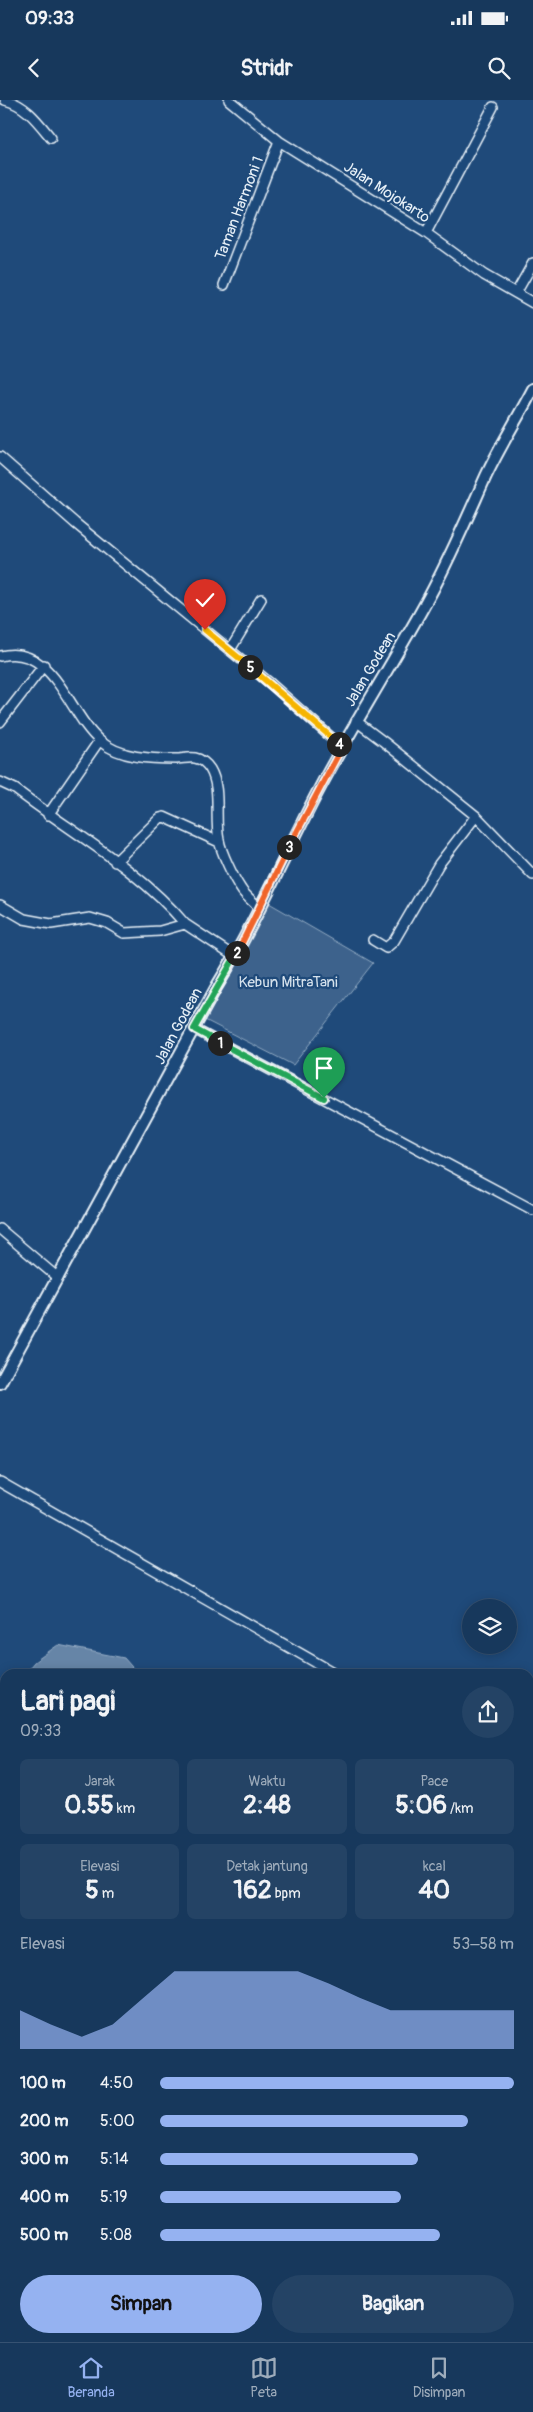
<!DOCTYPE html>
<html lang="id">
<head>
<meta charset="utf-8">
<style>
	body { margin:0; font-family:Pangolin,sans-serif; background:#244365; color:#f1f3f6; height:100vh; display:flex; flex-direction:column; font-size:19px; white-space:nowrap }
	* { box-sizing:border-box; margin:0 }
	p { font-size:16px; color:#9eacbb }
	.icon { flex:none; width:28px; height:28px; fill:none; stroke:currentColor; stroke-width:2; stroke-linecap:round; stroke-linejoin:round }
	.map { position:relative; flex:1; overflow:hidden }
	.panel { position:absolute; left:0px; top:1569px; width:534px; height:674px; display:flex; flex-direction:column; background:#17385c; border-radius:15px 15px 0 0; box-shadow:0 2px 12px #0003,0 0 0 1px #365272 }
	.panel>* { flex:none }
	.controls { position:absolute; left:462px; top:1499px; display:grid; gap:10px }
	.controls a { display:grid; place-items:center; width:55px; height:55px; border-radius:50%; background:#17385c; box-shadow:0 2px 12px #0003,0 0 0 1px #365272; font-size:25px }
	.pin { position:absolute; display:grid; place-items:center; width:42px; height:42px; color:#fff; margin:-51px -21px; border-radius:50% 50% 50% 0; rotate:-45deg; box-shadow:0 0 5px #0007 }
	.pin .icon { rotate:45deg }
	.km { position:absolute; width:25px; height:25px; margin:-12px; border-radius:50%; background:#222; color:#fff; font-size:14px; line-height:25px; text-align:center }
	.round { display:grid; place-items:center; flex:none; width:52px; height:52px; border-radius:26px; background:#244365 }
	.headline { display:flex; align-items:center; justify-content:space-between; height:85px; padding:0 20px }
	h1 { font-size:28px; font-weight:800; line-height:38px }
	.metrics { display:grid; grid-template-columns:repeat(3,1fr); gap:8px; height:85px; padding:5px 20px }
	.metrics div { display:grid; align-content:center; border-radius:8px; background:#244365; text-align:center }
	.metrics b { font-size:25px; font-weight:800 }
	.metrics small { font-size:14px; font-weight:400 }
	.metrics p { font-size:14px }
	.chart { height:140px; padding:10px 20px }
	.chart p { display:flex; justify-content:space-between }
	.chart svg { width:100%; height:90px; margin-top:5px; fill:#95b2f1; opacity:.7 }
	.primary-button { display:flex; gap:10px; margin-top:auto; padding:10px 20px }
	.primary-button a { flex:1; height:58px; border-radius:30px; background:#95b2f1; color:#111; font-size:20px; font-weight:800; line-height:58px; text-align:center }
	.primary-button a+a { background:#244365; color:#f1f3f6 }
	ul { padding:0 20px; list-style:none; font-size:16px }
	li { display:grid; grid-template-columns:80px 60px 1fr; align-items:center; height:38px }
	li i { height:12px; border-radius:6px; background:#95b2f1 }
	.status { display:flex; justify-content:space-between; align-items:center; height:35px; padding:0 25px; background:#17385c; direction:ltr }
	.status svg { height:14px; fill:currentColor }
	header { display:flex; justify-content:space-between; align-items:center; height:65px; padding:0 20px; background:#17385c; font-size:22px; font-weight:800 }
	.menu { display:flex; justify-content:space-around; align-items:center; height:70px; border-top:1px solid #365272; background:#17385c; font-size:14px; color:#9eacbb }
	.menu a { display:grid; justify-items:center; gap:2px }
	.menu .active { color:#95b2f1 }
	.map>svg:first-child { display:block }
	.green { fill:#3c628c; stroke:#92aac2 }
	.water { fill:#6685a7; stroke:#9ab0c7 }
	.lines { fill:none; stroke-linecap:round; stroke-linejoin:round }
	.minor-casing { stroke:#e8f1f8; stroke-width:12 }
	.major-casing { stroke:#e8f1f8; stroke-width:14 }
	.minor { stroke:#1f4a7a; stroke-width:9 }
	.major { stroke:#1f4a7a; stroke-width:10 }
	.split-1-casing { stroke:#fff; stroke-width:10 }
	.split-2-casing { stroke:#fff; stroke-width:10 }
	.split-3-casing { stroke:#fff; stroke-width:10 }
	.split-4-casing { stroke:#fff; stroke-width:10 }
	.split-5-casing { stroke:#fff; stroke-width:10 }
	.split-6-casing { stroke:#fff; stroke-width:10 }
	.split-1 { stroke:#22a559; stroke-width:6 }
	.split-2 { stroke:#22a559; stroke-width:6 }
	.split-3 { stroke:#f0652b; stroke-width:6 }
	.split-4 { stroke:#f0652b; stroke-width:6 }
	.split-5 { stroke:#f5b400; stroke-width:6 }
	.split-6 { stroke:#f5b400; stroke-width:6 }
	.labels { text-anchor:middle; stroke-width:4.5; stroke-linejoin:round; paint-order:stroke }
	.street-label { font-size:15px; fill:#e8f1f8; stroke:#1f4a7a }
	.park-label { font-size:15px; fill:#d7e3ed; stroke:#1f4a7a }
</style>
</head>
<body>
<div class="status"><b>09:33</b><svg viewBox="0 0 49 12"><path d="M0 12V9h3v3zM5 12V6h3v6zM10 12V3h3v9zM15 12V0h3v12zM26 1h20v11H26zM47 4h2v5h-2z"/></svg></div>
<header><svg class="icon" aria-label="back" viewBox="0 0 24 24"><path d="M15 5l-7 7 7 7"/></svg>Stridr<svg class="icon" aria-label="search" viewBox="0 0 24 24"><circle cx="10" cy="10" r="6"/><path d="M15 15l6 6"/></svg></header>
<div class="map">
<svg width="533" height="2242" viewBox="0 0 533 2242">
	<rect width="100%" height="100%" fill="#1f4a7a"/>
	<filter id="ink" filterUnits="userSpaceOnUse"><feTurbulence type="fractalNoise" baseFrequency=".02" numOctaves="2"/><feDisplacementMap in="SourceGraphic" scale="10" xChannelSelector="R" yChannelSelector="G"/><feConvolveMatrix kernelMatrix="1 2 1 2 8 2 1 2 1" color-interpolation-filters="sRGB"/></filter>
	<g filter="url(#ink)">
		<path class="green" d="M269,803l104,60 -80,102 -88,-45z"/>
		<path class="water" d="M58,1545l66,13 14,16h-114l10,-12z"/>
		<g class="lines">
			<defs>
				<path id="minor" d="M5,0c21,5 33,22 46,38
					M229,0l50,41 147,92 58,42 49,28
					M426,133l67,-126
					M224,185l55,-144
					M516,193l17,-30
					M0,357l75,66 196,161 71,63
					M230,550l31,-51
					M0,556c54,-13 68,58 100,85 20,17 51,18 76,18 6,0 13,-2 19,-1 6,1 12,6 15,11 12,20 4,49 9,71 2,12 15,39 22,49 4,7 13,13 18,19
					M356,621l28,21 92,74 57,59
					M0,622l44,-57
					M0,682l15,7c57,44 123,79 170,135
					M48,715l51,-74
					M115,762l45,-44 4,-1 55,25
					M0,805l24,14 27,5 39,-6 17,5 17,10 36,-2 25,-7 50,33
					M373,840l13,8 8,-7 45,-77 37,-48
					M194,929l339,181
					M0,1129l58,49
					M0,1382l336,192
					M0,1643h5
					M529,1683l4,3
					M529,1758l4,-8
					M0,1766l5,-8
					M0,1866l5,-6
					M0,2025l5,-5
					M529,2095l4,-1
					M529,2111l4,3
					M0,2127l5,5
					M0,2172l5,-9
					M364,2238l3,4
					M459,2242l2,-4"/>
				<path id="major" d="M0,1283l217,-397c40,-65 70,-137 106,-204 34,-64 73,-124 107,-187 21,-39 38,-79 56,-119 14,-30 32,-58 47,-87"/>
			</defs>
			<use href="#minor" class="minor-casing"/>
			<use href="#major" class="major-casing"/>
			<use href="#minor" class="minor"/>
			<use href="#major" class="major"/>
		</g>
	</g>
	<g class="lines" filter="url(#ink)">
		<defs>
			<path id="split-1" d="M220,943l104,55"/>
			<path id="split-2" d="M220,943l-26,-14 43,-76"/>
			<path id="split-3" d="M237,853l52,-106"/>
			<path id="split-4" d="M289,747l53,-100 -3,-3"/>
			<path id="split-5" d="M250,567l89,77"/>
			<path id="split-6" d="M205,530l45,37"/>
		</defs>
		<use href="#split-1" class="split-1-casing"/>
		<use href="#split-2" class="split-2-casing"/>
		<use href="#split-3" class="split-3-casing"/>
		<use href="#split-4" class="split-4-casing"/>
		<use href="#split-5" class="split-5-casing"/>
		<use href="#split-6" class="split-6-casing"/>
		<use href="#split-1" class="split-1"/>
		<use href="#split-2" class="split-2"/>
		<use href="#split-3" class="split-3"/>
		<use href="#split-4" class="split-4"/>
		<use href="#split-5" class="split-5"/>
		<use href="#split-6" class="split-6"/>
	</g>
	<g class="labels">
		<g class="street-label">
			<text transform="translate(387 92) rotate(33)" y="5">Jalan Mojokarto</text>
			<text transform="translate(239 108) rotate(-69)" y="5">Taman Harmoni 1</text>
			<text transform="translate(370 569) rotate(-59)" y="5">Jalan Godean</text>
			<text transform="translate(178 926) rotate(-62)" y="5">Jalan Godean</text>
		</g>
		<g class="park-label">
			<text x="288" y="887">Kebun MitraTani</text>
		</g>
	</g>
</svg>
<div class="controls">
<a><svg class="icon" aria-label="layers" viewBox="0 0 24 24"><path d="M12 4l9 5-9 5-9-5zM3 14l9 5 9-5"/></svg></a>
</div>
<div class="pin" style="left:324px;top:998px;background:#1e9e55"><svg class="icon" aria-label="arrive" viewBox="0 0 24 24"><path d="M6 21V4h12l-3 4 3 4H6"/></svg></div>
<div class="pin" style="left:205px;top:530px;background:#d93025"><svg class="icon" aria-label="check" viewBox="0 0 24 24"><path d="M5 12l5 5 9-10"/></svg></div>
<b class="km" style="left:220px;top:943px">1</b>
<b class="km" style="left:237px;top:853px">2</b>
<b class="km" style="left:289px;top:747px">3</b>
<b class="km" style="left:339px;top:644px">4</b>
<b class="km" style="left:250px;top:567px">5</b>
<section class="panel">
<div class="headline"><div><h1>Lari pagi</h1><p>09:33</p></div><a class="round"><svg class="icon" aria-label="share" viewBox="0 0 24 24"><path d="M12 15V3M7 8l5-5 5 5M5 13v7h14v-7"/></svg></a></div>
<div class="metrics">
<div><p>Jarak</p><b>0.55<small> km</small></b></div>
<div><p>Waktu</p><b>2:48</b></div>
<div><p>Pace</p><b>5:06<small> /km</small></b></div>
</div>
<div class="metrics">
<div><p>Elevasi</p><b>5<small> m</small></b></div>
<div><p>Detak jantung</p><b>162<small> bpm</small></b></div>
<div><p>kcal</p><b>40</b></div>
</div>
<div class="chart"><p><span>Elevasi</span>53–58 m</p>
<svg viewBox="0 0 160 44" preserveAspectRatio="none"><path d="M0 44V25L10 32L20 38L30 32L40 19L50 6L60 6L70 6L80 6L90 6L100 12L110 19L120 25L130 25L140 25L150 25L160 25V44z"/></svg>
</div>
<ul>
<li><b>100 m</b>4:50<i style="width:100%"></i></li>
<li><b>200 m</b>5:00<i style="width:87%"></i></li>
<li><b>300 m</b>5:14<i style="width:73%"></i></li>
<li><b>400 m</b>5:19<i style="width:68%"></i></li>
<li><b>500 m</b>5:08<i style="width:79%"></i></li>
</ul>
<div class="primary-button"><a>Simpan</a><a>Bagikan</a></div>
</section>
</div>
<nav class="menu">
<a class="active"><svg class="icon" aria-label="home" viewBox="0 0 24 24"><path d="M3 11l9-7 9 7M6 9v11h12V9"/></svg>Beranda</a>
<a><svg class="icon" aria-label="map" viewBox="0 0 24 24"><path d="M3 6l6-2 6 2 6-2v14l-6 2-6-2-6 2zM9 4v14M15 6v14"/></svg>Peta</a>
<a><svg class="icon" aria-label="saved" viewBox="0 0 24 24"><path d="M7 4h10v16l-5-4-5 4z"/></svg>Disimpan</a>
</nav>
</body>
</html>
